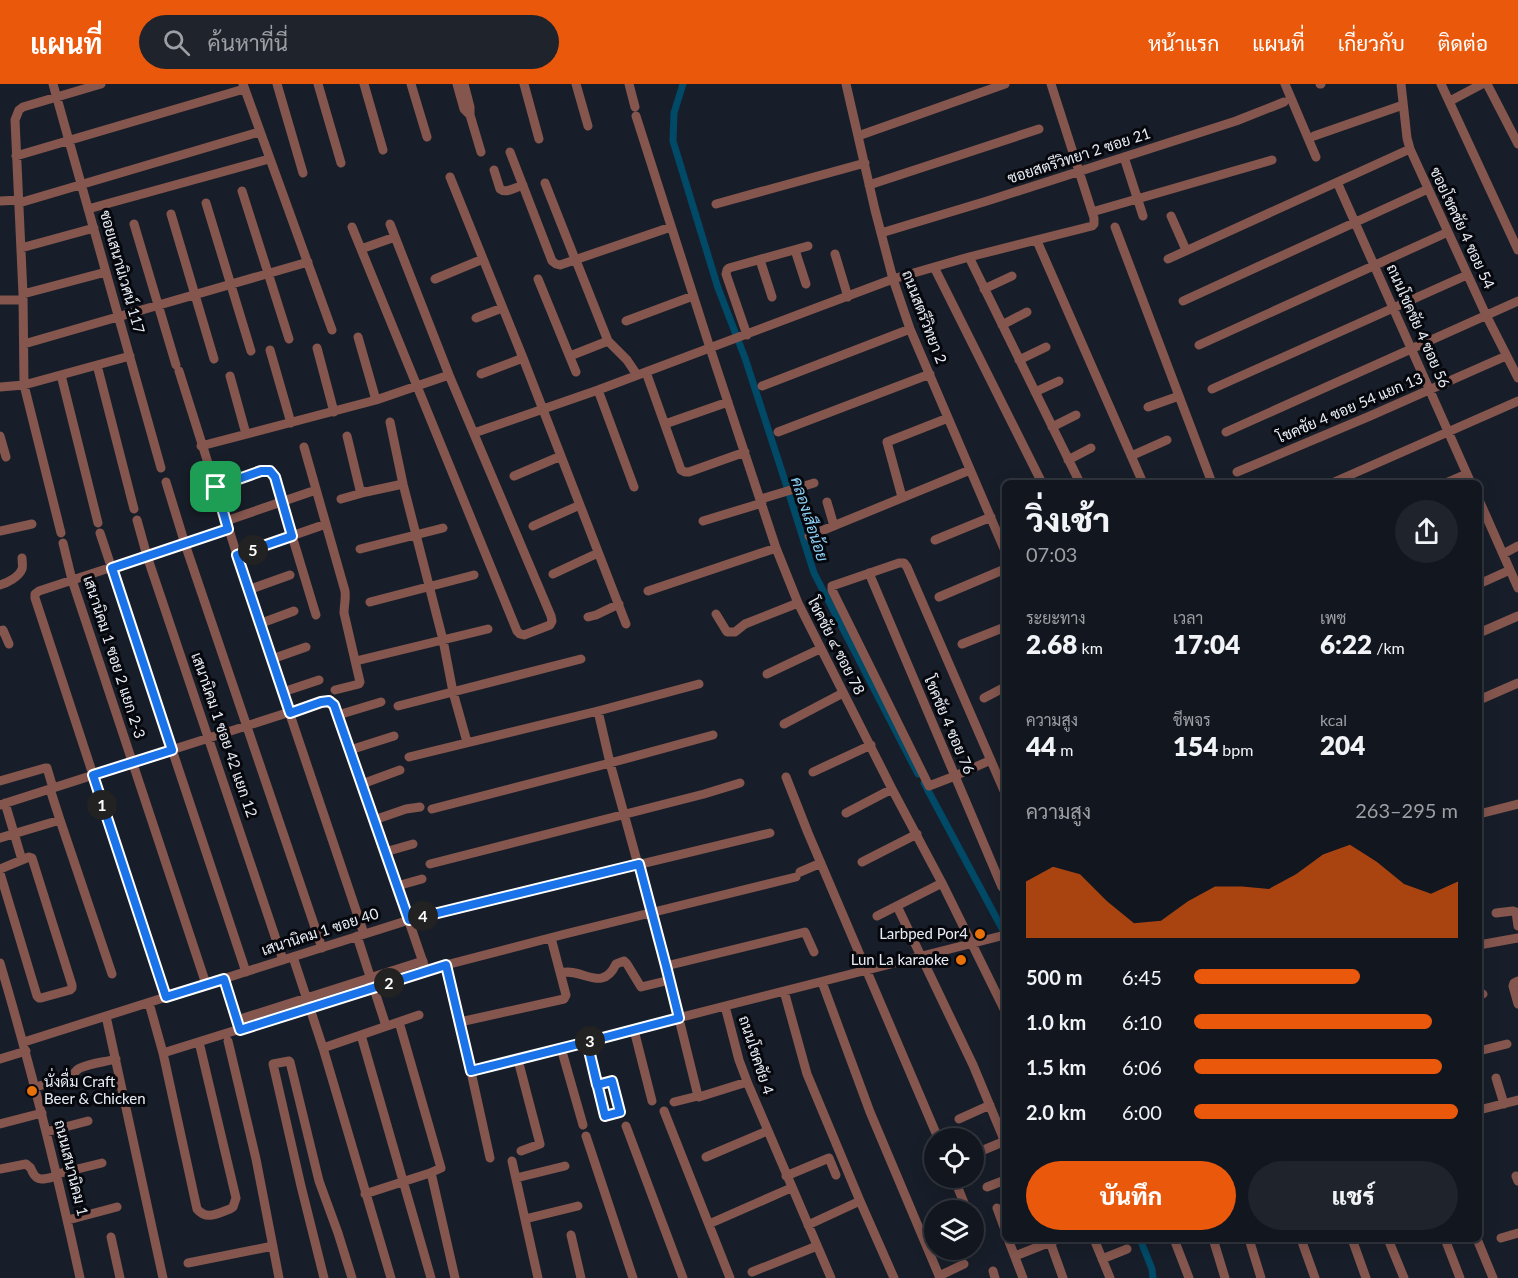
<!DOCTYPE html>
<html lang="th">
<head>
<meta charset="utf-8">
<style>
	body { margin:0; font-family:Lato,Sarabun,sans-serif; background:#1f232c; color:#f1f3f6; height:100vh; display:flex; flex-direction:column; font-size:22px; white-space:nowrap }
	* { box-sizing:border-box; margin:0 }
	p { font-size:20px; color:#9c9fa4 }
	.icon { flex:none; width:33px; height:33px; fill:none; stroke:currentColor; stroke-width:2; stroke-linecap:round; stroke-linejoin:round }
	.map { position:relative; flex:1; overflow:hidden }
	.side { position:absolute; left:1002px; top:396px; width:480px; height:762px; display:flex; flex-direction:column; background:#12161f; border-radius:9px; box-shadow:0 3px 15px #0003,0 0 0 2px #31353d }
	.side>* { flex:none }
	.buttons { position:absolute; left:924px; top:1044px; display:grid; gap:12px }
	.buttons a { display:grid; place-items:center; width:60px; height:60px; border-radius:50%; background:#12161f; box-shadow:0 3px 15px #0003,0 0 0 2px #31353d; font-size:30px }
	.pin { position:absolute; display:grid; place-items:center; width:51px; height:51px; color:#fff; margin:-26px; border-radius:12px; box-shadow:0 3px 9px #0006 }
	.km { position:absolute; width:30px; height:30px; margin:-15px; border-radius:50%; background:#222; color:#fff; font-size:16px; line-height:30px; text-align:center }
	.round { display:grid; place-items:center; flex:none; width:63px; height:63px; border-radius:32px; background:#1f232c }
	.headline { display:flex; align-items:center; justify-content:space-between; height:102px; padding:0 24px }
	h1 { font-size:33px; font-weight:800; line-height:45px }
	.figures { display:grid; grid-template-columns:repeat(3,1fr); gap:9px; height:102px; padding:6px 24px }
	.figures div { display:grid; align-content:center }
	.figures b { font-size:26px; font-weight:800 }
	.figures small { font-size:16px; font-weight:400 }
	.figures p { font-size:16px }
	.chart { height:168px; padding:12px 24px }
	.chart p { display:flex; justify-content:space-between }
	.chart svg { width:100%; height:108px; margin-top:6px; fill:#ea580c; opacity:.7 }
	.primary-button { display:flex; gap:12px; margin-top:auto; padding:12px 24px }
	.primary-button a { flex:1; height:69px; border-radius:36px; background:#ea580c; color:#fff; font-size:24px; font-weight:800; line-height:69px; text-align:center }
	.primary-button a+a { background:#1f232c; color:#f1f3f6 }
	ul { padding:0 24px; list-style:none; font-size:20px }
	li { display:grid; grid-template-columns:96px 72px 1fr; align-items:center; height:45px }
	li i { height:15px; border-radius:8px; background:#ea580c }
	header { display:flex; align-items:center; gap:36px; box-sizing:border-box; height:84px; padding:0 30px; background:#ea580c; color:#fff }
	header strong { font-size:28px }
	nav { display:flex; gap:33px; margin-inline-start:auto; font-size:21px }
	.search { width:420px; height:54px; background:#1f232c; display:flex; align-items:center; gap:15px; box-sizing:border-box; padding:0 21px; border-radius:33px; color:#9c9fa4; font-size:22px }
	.map>svg:first-child { display:block }
	.lines { fill:none; stroke-linecap:round; stroke-linejoin:round }
	.canal { stroke:#004967; stroke-width:7 }
	.minor { stroke:#84564e; stroke-width:9 }
	.route-casing { stroke:#fff; stroke-width:12 }
	.route { stroke:#1a73e8; stroke-width:8 }
	.food-dot { fill:#e8710a; stroke:#06080d; stroke-width:2 }
	.labels { text-anchor:middle; stroke-width:6; stroke-linejoin:round; paint-order:stroke }
	.street-label { font-size:15px; fill:#e9edf5; stroke:#06080d }
	.poi-label { font-size:15px; fill:#e9edf5; stroke:#06080d; text-anchor:end }
	.water-label { font-size:16px; font-style:italic; fill:#8dd3f9; stroke:#06080d }
</style>
</head>
<body>
<header>
<strong>แผนที่</strong>
<div class="search"><svg class="icon" aria-label="search" viewBox="0 0 24 24"><circle cx="10" cy="10" r="6"/><path d="M15 15l6 6"/></svg>ค้นหาที่นี่</div>
<nav><a>หน้าแรก</a><a>แผนที่</a><a>เกี่ยวกับ</a><a>ติดต่อ</a></nav>
</header>
<div class="map">
<svg width="1518" height="1194" viewBox="0 0 1518 1194">
	<rect width="100%" height="100%" fill="#181e29"/>
	<g class="lines">
		<path class="canal" d="M683,0l-9,29 -1,28 45,147 27,70 40,123 29,92 104,201
			M924,699l81,151
			M1140,1155l12,30 1,9"/>
		<path class="minor" d="M53,0l108,384
			M243,0l89,246
			M277,0l26,89
			M318,0l23,79
			M364,0l19,66
			M411,0l16,53
			M457,0l7,25 6,6
			M464,0l6,23v8l11,37
			M524,0l15,55
			M576,0l12,42
			M629,0l6,23
			M846,0l29,126 18,69 17,50 95,222
			M1285,0l31,73
			M1320,0h1
			M1401,0l6,54 3,11 76,166 32,63
			M1441,0l77,166
			M1487,0l31,60
			M1450,17l32,-17
			M636,32l74,232 66,200 22,55 94,186 50,94 63,128
			M858,52l147,-52
			M1314,52l89,-31
			M510,68l42,109 4,3 4,1 111,-38
			M16,72l228,-67
			M1124,73l19,59
			M494,86l6,19c6,5 16,-2 23,-4
			M450,93l73,181 103,266
			M1337,98l134,301
			M545,99l30,76
			M869,101l170,-56
			M242,107l47,148
			M0,117l19,-1
			M19,119l240,-71
			M206,119l45,148
			M716,120l149,-41
			M88,125l181,-50
			M1092,128l180,-52
			M171,130l43,145
			M1171,132l15,34
			M134,140l42,141
			M352,143l165,404 3,3 4,1 26,-10 2,-4 -1,-5 -102,-241 -59,-151
			M1115,143l97,256
			M881,149l106,-32 249,-80 48,-19
			M1037,157l106,242
			M21,164l73,-20
			M361,165l34,-12
			M795,166l11,34
			M835,170l13,43
			M969,173l111,226
			M1168,175l242,-110
			M760,176l12,37
			M577,179l31,78 19,19 10,15
			M934,183l108,216
			M435,195l48,-20
			M538,195l38,93
			M984,205l28,-13
			M23,210l83,-22
			M0,216h23
			M1183,217l245,-112
			M476,234l26,-10
			M626,237l67,-25
			M1002,241l25,-13
			M747,251l-21,-61 1,-4 2,-2 79,-22
			M358,253l18,63
			M24,260l284,-82
			M1199,261l249,-113
			M317,264l17,64
			M270,266l21,73
			M570,272l38,-15
			M1019,276l27,-13
			M97,281l37,144
			M179,287l69,219 116,344
			M646,288l35,98 4,2h4l56,-20
			M481,290l42,-16
			M61,291l37,148
			M230,292l16,58
			M762,302l148,-57
			M0,303l24,-2 106,-29
			M1212,305l255,-114
			M598,306l36,97
			M1035,308l24,-11
			M1148,323l31,-11
			M390,338l13,62 40,156 10,52 14,50
			M665,340l63,-22
			M1052,343l24,-12
			M778,348l152,-58
			M1226,348l292,-131
			M474,349l124,-43 295,-111 76,-22 123,-31 2,-2v-6l-43,-134
			M0,352l6,21
			M347,352l13,54 6,2 37,-8
			M201,362l175,-46 73,-25
			M304,363l41,144c1,8 -1,14 -1,22l16,69 -1,2 -24,6
			M1131,372l36,-16
			M1068,376l23,-12
			M1237,388l133,-56 136,-60
			M514,392l47,-20
			M166,398l19,62 137,404
			M1107,399h1
			M1332,399l186,-82
			M1446,399l21,-9
			M216,403l45,-16h9l3,2 43,142
			M902,413l-15,-55 61,-24
			M341,415l25,-7
			M761,415l53,-16
			M1479,416l39,88
			M827,418l7,24
			M137,436l10,36 136,404
			M226,437l90,-31
			M703,437l59,-18
			M533,442l47,-21
			M0,447l32,-7
			M61,449l-37,-148 -1,-91 -8,-174 4,-10 4,-3 78,-23
			M100,449l146,439
			M809,452l161,-66
			M935,456l56,-23
			M63,459l9,37 134,404
			M360,465l83,-21
			M1503,470l15,-8
			M237,471l89,-31
			M869,489l133,314 3,2
			M553,490l45,-21
			M1479,500l31,-14
			M0,501c7,-2 19,-8 22,-16 1,-2 0,-9 0,-11
			M248,506l42,-15
			M648,507l128,-43
			M939,513l66,-28
			M370,518l104,-27
			M716,530l11,18h8l10,-8 53,-21
			M588,533l8,-2 23,-11
			M259,540l35,-13
			M0,547l3,-1 6,14
			M1479,549l39,-17
			M962,560l43,-17
			M272,575l34,-12
			M360,576l128,-31
			M767,590l53,-25
			M283,608l36,-12
			M984,614l21,-11
			M1479,616l39,-17
			M398,622l183,-47
			M598,627l12,52 56,203 32,130 1,1 48,-15
			M338,631l43,-13
			M784,640l59,-31
			M350,666l44,-14
			M409,673l189,-46 101,-27
			M991,676l-36,16 -26,10 -97,-196v-4l67,-23h5l3,4 98,226
			M813,688l58,-27
			M786,693l22,56 130,305
			M0,697l45,-13h2l6,20
			M362,700l38,-14
			M50,705l10,31 52,154
			M5,719l17,57
			M0,721l321,-103 8,-1 5,4 4,10 88,256
			M432,725l178,-46 103,-28
			M846,729l46,-24
			M1479,730l39,-10
			M374,736l32,-11 14,-2
			M0,754l60,-18
			M385,768l28,-8
			M862,778l55,-28
			M430,780l274,-70 36,-11
			M0,785l29,-12 3,1 40,127v3l-2,2 -29,8h-2l-2,-2 -37,-123
			M800,788l21,-9
			M397,802l25,-7
			M897,822l76,159 32,77
			M1496,829l17,-2 3,1 2,14
			M877,832l65,-33
			M357,852l29,90
			M1479,861l39,-7
			M293,873l30,91 68,230
			M0,879c31,104 57,209 80,315
			M446,881l14,57 30,136
			M666,882l139,-34 9,20
			M561,889c21,-6 41,21 55,-9l8,-3 3,3 14,23 29,-7
			M224,895l15,46
			M1518,897l-4,2 -1,3 5,18
			M822,898l48,130 70,166
			M784,907l23,83 53,127 34,77
			M1479,911l4,-1
			M166,913l-131,-399v-4l4,-3 189,-62
			M149,919l14,50 34,156c10,12 21,4 33,0l3,-2 3,-9 -37,-156
			M106,932l57,262
			M237,936l186,-59
			M460,938l104,-23 2,-4 -15,-57
			M634,946l18,71
			M361,951l70,243
			M228,957l28,118 23,119
			M24,958l385,-122 361,-87
			M587,958l18,74 15,-4 -8,-31 -15,4
			M323,964l96,-33
			M561,964l22,77
			M1479,967l28,-7
			M163,969l283,-88 119,-31 231,-57
			M0,975l26,-8
			M518,976l22,84 -19,7
			M471,987l254,-65
			M1496,994l8,26
			M35,1003l34,-9c5,-3 6,-8 11,-10 11,-5 25,-6 36,-9
			M674,1018l24,-6
			M1479,1026l39,-10
			M664,1027l66,167
			M959,1035l31,-14
			M0,1040l42,-11
			M626,1042l57,152
			M46,1048l42,-11
			M586,1052l47,142
			M974,1070l31,-13
			M706,1073l61,-26
			M512,1077l26,117
			M0,1085l26,-5c8,7 2,0 7,9 5,10 15,5 24,3
			M57,1090l45,-11
			M786,1092l43,-18 7,17
			M1516,1092l2,5
			M432,1093l23,101
			M516,1094l49,-12
			M954,1094l10,25
			M987,1103l18,-7
			M365,1110l65,-21 11,-5 -42,-146
			M997,1124l8,22
			M525,1135l53,-13
			M68,1136l49,-13
			M709,1140l82,-36
			M808,1141l52,-24
			M571,1151l10,43
			M111,1153l9,41
			M1501,1154l17,-5
			M1008,1155l15,39
			M1049,1155l14,39
			M1094,1155l16,39
			M1174,1155l15,39
			M1216,1155l-2,3 11,36
			M1249,1155l12,39
			M1301,1155l14,39
			M1352,1155l14,39
			M1388,1155l16,39
			M1445,1155l15,39
			M1477,1155l16,39
			M1015,1172l43,-17
			M1102,1175l25,-10
			M188,1179l85,-17
			M993,1187l2,7
			M752,1188l65,-26
			M939,1192l25,-12
			M324,1194l-23,-92 -28,-122 16,-3 1,1 29,119 19,52 14,45
			M831,1194l-83,-194 -9,-24 -14,-54 280,-71"/>
	</g>
	<g class="lines">
		<defs>
			<path id="route" d="M216,403l12,42 -116,39 60,182 -79,25 73,222 58,-18 16,51 206,-65 25,106 116,-29 10,43 15,-4 8,31 -15,4 -18,-74 92,-24 -13,-52 -27,-102 -230,56 -75,-215 -5,-4 -8,1 -31,11 -53,-158 55,-19 -17,-59 -5,-6h-9l-45,16"/>
		</defs>
		<use href="#route" class="route-casing"/>
		<use href="#route" class="route"/>
	</g>
	<g class="food-dot">
		<circle cx="980" cy="850" r="6"/>
		<circle cx="961" cy="876" r="6"/>
		<circle cx="32" cy="1007" r="6"/>
	</g>
	<g class="labels">
		<g class="street-label">
			<text transform="translate(1079 72) rotate(-18)" y="5">ซอยสตรีวิทยา 2 ซอย 21</text>
			<text transform="translate(1462 144) rotate(65)" y="5">ซอยโชคชัย 4 ซอย 54</text>
			<text transform="translate(122 188) rotate(74)" y="5">ซอยเสนานิเวศน์ 117</text>
			<text transform="translate(924 233) rotate(69)" y="5">ถนนสตรีวิทยา 2</text>
			<text transform="translate(1418 242) rotate(66)" y="5">ถนนโชคชัย 4 ซอย 56</text>
			<text transform="translate(1350 324) rotate(-23)" y="5">โชคชัย 4 ซอย 54 แยก 13</text>
			<text transform="translate(836 562) rotate(63)" y="5">โชคชัย ๔ ซอย 78</text>
			<text transform="translate(114 573) rotate(72)" y="5">เสนานิคม 1 ซอย 2 แยก 2-3</text>
			<text transform="translate(949 641) rotate(67)" y="5">โชคชัย 4 ซอย 76</text>
			<text transform="translate(224 651) rotate(71)" y="5">เสนานิคม 1 ซอย 42 แยก 12</text>
			<text transform="translate(320 848) rotate(-18)" y="5">เสนานิคม 1 ซอย 40</text>
			<text transform="translate(756 971) rotate(72)" y="5">ถนนโชคชัย 4</text>
			<text transform="translate(71 1084) rotate(76)" y="5">ถนนเสนานิคม 1</text>
		</g>
		<g class="poi-label">
			<text x="968" y="855">Larbped Por4</text>
			<text x="949" y="881">Lun La karaoke</text>
			<text x="44" y="1003" text-anchor="start">นั่งดื่ม Craft<tspan x="44" dy="17">Beer &amp; Chicken</tspan></text>
		</g>
		<g class="water-label">
			<text transform="translate(810 435) rotate(72)" y="6">คลองเสือน้อย</text>
		</g>
	</g>
</svg>
<div class="buttons">
<a><svg class="icon" aria-label="locate" viewBox="0 0 24 24"><circle cx="12" cy="12" r="6"/><path d="M12 2v4M12 18v4M2 12h4M18 12h4"/></svg></a>
<a><svg class="icon" aria-label="layers" viewBox="0 0 24 24"><path d="M12 4l9 5-9 5-9-5zM3 14l9 5 9-5"/></svg></a>
</div>
<div class="pin" style="left:216px;top:403px;background:#1e9e55"><svg class="icon" aria-label="arrive" viewBox="0 0 24 24"><path d="M6 21V4h12l-3 4 3 4H6"/></svg></div>
<b class="km" style="left:102px;top:721px">1</b>
<b class="km" style="left:389px;top:899px">2</b>
<b class="km" style="left:590px;top:957px">3</b>
<b class="km" style="left:423px;top:832px">4</b>
<b class="km" style="left:253px;top:466px">5</b>
<section class="side">
<div class="headline"><div><h1>วิ่งเช้า</h1><p>07:03</p></div><a class="round"><svg class="icon" aria-label="share" viewBox="0 0 24 24"><path d="M12 15V3M7 8l5-5 5 5M5 13v7h14v-7"/></svg></a></div>
<div class="figures">
<div><p>ระยะทาง</p><b>2.68<small> km</small></b></div>
<div><p>เวลา</p><b>17:04</b></div>
<div><p>เพซ</p><b>6:22<small> /km</small></b></div>
</div>
<div class="figures">
<div><p>ความสูง</p><b>44<small> m</small></b></div>
<div><p>ชีพจร</p><b>154<small> bpm</small></b></div>
<div><p>kcal</p><b>204</b></div>
</div>
<div class="chart"><p><span>ความสูง</span>263–295 m</p>
<svg viewBox="0 0 160 44" preserveAspectRatio="none"><path d="M0 44V21L10 15L20 18L30 29L40 38L50 37L60 29L70 23L80 23L90 24L100 18L110 10L120 6L130 13L140 22L150 26L160 21V44z"/></svg>
</div>
<ul>
<li><b>500 m</b>6:45<i style="width:63%"></i></li>
<li><b>1.0 km</b>6:10<i style="width:90%"></i></li>
<li><b>1.5 km</b>6:06<i style="width:94%"></i></li>
<li><b>2.0 km</b>6:00<i style="width:100%"></i></li>
</ul>
<div class="primary-button"><a>บันทึก</a><a>แชร์</a></div>
</section>
</div>
</body>
</html>
